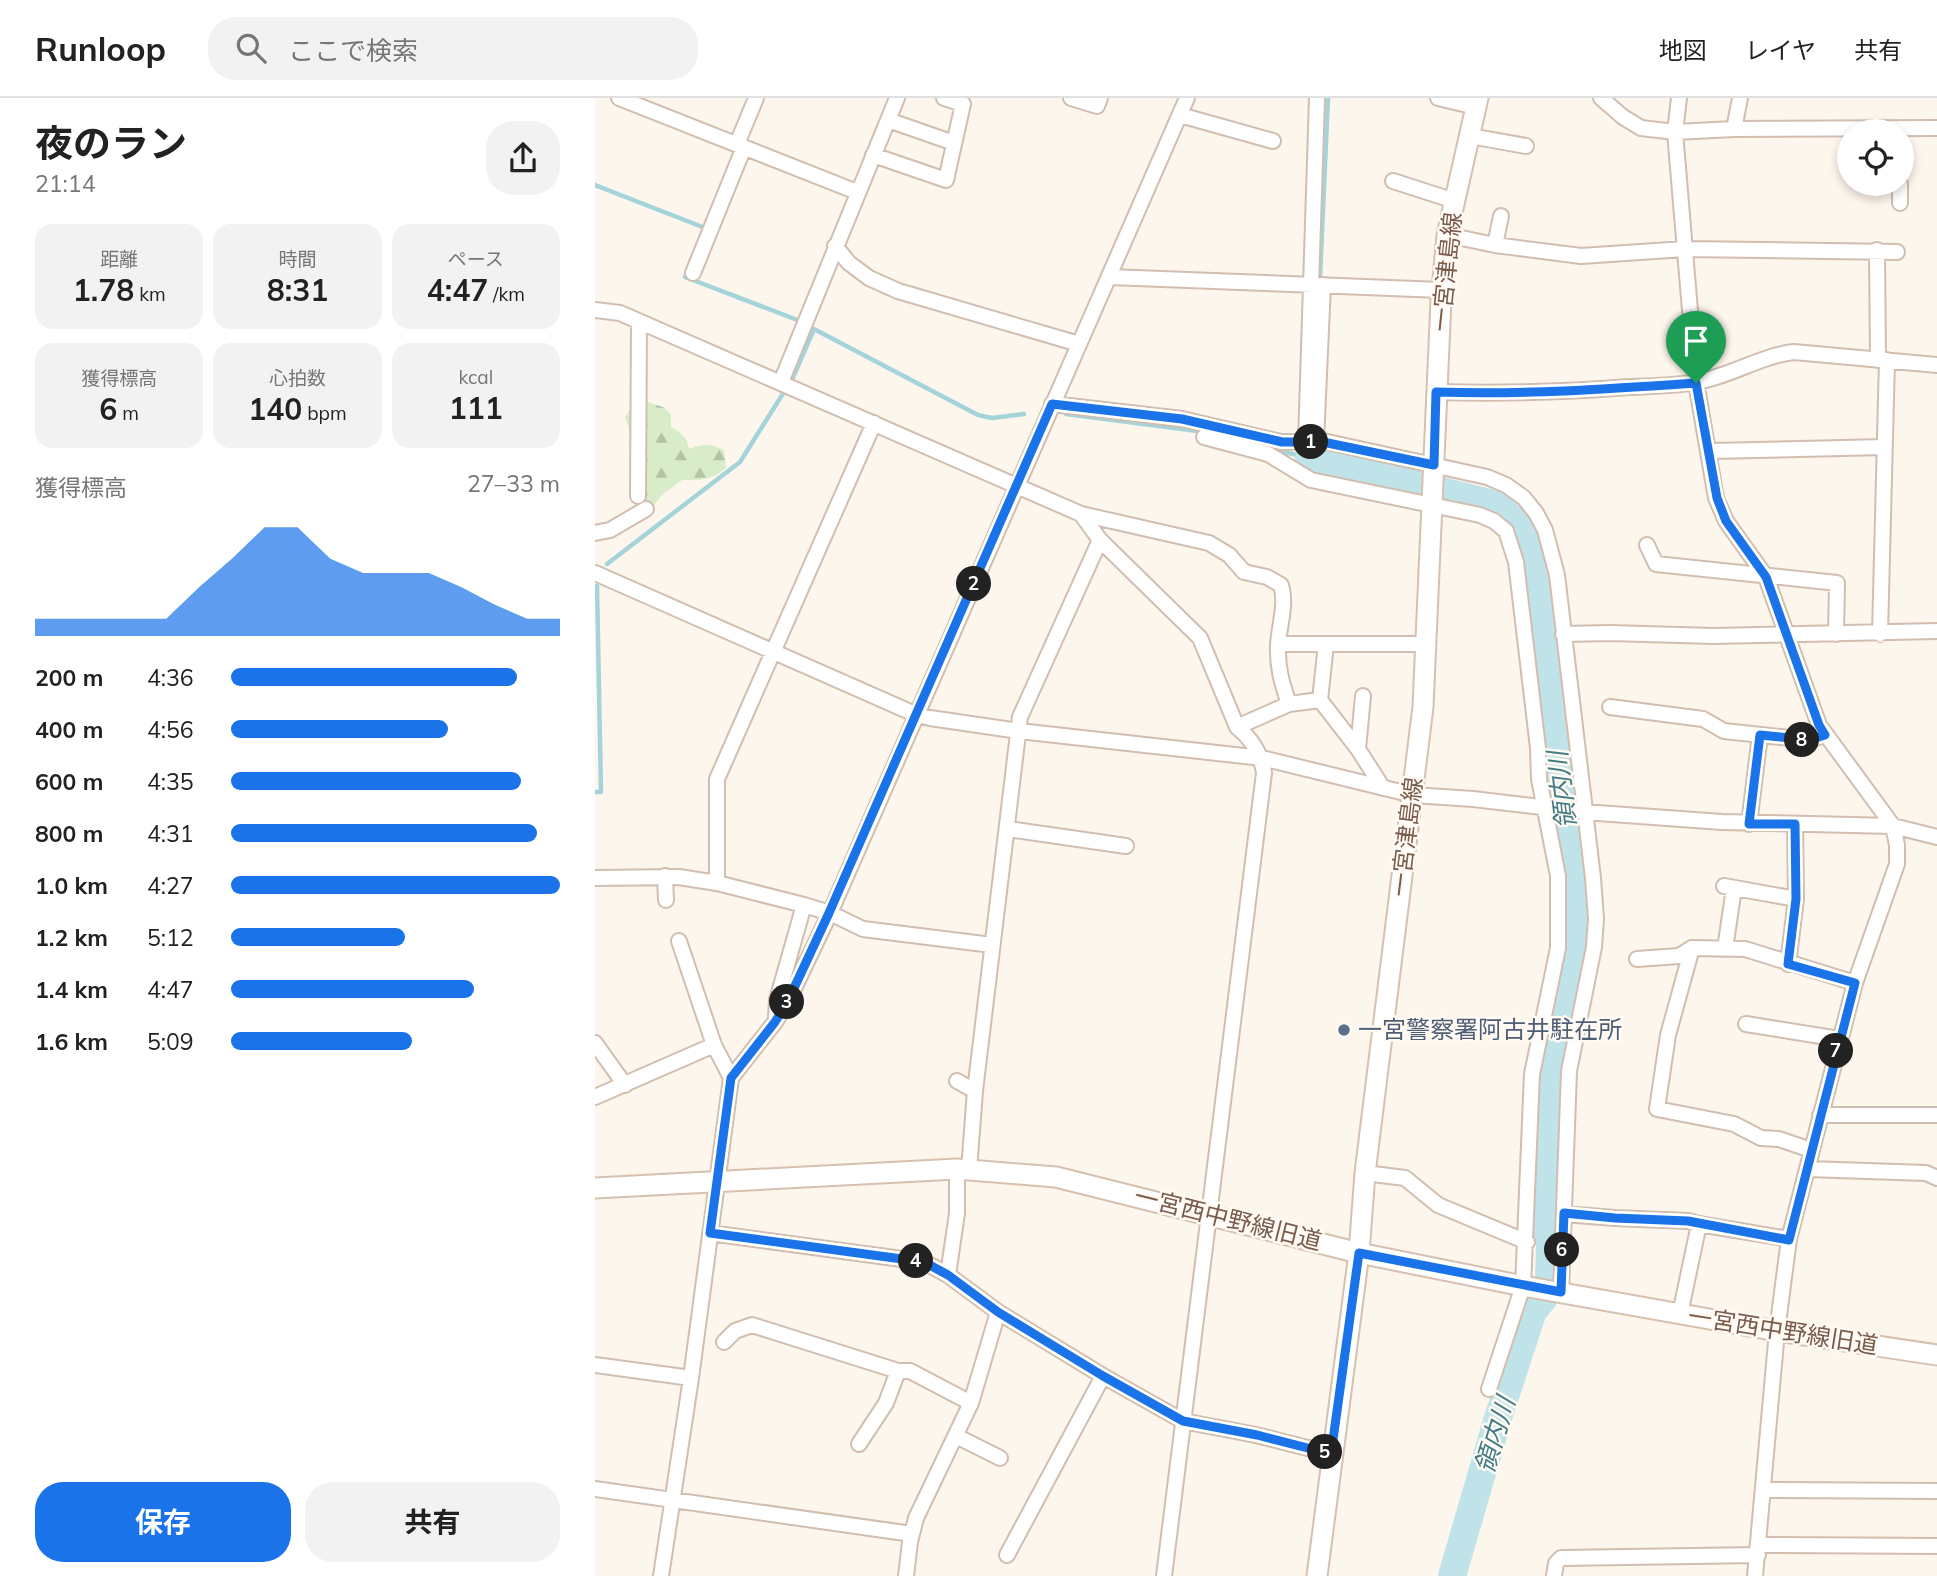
<!DOCTYPE html>
<html lang="ja">
<head>
<meta charset="utf-8">
<style>
	body { margin:0; font-family:Mulish,"Noto Sans JP",sans-serif; background:#f2f2f2; color:#222; height:100vh; display:flex; flex-direction:column; font-size:26px; white-space:nowrap }
	* { box-sizing:border-box; margin:0 }
	p { font-size:23px; color:#767676 }
	.icon { flex:none; width:38px; height:38px; fill:none; stroke:currentColor; stroke-width:2; stroke-linecap:round; stroke-linejoin:round }
	.map { position:relative; flex:1; overflow:hidden }
	.panel { display:flex; flex-direction:column; background:#fff; width:595px }
	.panel>* { flex:none }
	.buttons { position:absolute; left:1242px; top:21px; display:grid; gap:14px }
	.buttons a { display:grid; place-items:center; width:77px; height:77px; border-radius:50%; background:#fff; box-shadow:0 4px 10px #0003; font-size:35px }
	.pin { position:absolute; display:grid; place-items:center; width:60px; height:60px; color:#fff; margin:-72px -30px; border-radius:50% 50% 50% 0; rotate:-45deg; box-shadow:0 0 7px #0007 }
	.pin .icon { rotate:45deg }
	.km { position:absolute; width:35px; height:35px; margin:-18px; border-radius:50%; background:#222; color:#fff; font-size:19px; line-height:35px; text-align:center }
	.round { display:grid; place-items:center; flex:none; width:74px; height:74px; border-radius:28px; background:#f2f2f2 }
	.headline { display:flex; align-items:center; justify-content:space-between; height:119px; padding:0 35px }
	h1 { font-size:38px; font-weight:700; line-height:52px }
	.figures { display:grid; grid-template-columns:repeat(3,1fr); gap:10px; height:119px; padding:7px 35px }
	.figures div { display:grid; align-content:center; border-radius:18px; background:#f2f2f2; text-align:center }
	.figures b { font-size:30px; font-weight:700 }
	.figures small { font-size:19px; font-weight:400 }
	.figures p { font-size:19px }
	.chart { height:196px; padding:14px 35px }
	.chart p { display:flex; justify-content:space-between }
	.chart svg { width:100%; height:126px; margin-top:7px; fill:#1a73e8; opacity:.7 }
	.button { display:flex; gap:14px; margin-top:auto; padding:14px 35px }
	.button a { flex:1; height:80px; border-radius:28px; background:#1a73e8; color:#fff; font-size:28px; font-weight:700; line-height:80px; text-align:center }
	.button a+a { background:#f2f2f2; color:#222 }
	ul { padding:0 35px; list-style:none; font-size:23px }
	li { display:grid; grid-template-columns:112px 84px 1fr; align-items:center; height:52px }
	li i { height:18px; border-radius:9px; background:#1a73e8 }
	header { display:flex; align-items:center; gap:42px; box-sizing:border-box; height:98px; padding:0 35px; background:#fff; border-bottom:2px solid #e0e0e0 }
	header strong { font-size:33px }
	nav { display:flex; gap:38px; margin-inline-start:auto; font-size:24px }
	.search { width:490px; height:63px; background:#f2f2f2; display:flex; align-items:center; gap:18px; box-sizing:border-box; padding:0 24px; border-radius:28px; color:#767676; font-size:26px }
	main { display:flex; flex:1; min-height:0 }
	.map>svg:first-child { display:block }
	.forest { fill:url(#forest-firs) }
	.lines { fill:none; stroke-linecap:round; stroke-linejoin:round }
	.stream { stroke:#a5d3da; stroke-width:4.5 }
	.river { stroke:#bfe3e8; stroke-width:28 }
	.street-casing { stroke:#d1beb0; stroke-width:18 }
	.secondary-casing { stroke:#d6c0b0; stroke-width:23 }
	.street { stroke:#fff; stroke-width:14 }
	.secondary { stroke:#fff; stroke-width:19 }
	.route-casing { stroke:#fff; stroke-width:14 }
	.route { stroke:#1a73e8; stroke-width:9 }
	.service-dot { fill:#5c6f8a; stroke:#fffaf3; stroke-width:2.5 }
	.labels { text-anchor:middle; stroke-width:5; stroke-linejoin:round; paint-order:stroke }
	.street-label { font-size:24px; fill:#7a5c4d; stroke:#fffaf3 }
	.service-label { font-size:24px; fill:#4e5e75; stroke:#fffaf3; text-anchor:start }
	.water-label { font-size:26px; font-style:italic; fill:#437c86; stroke:#fffaf3 }
</style>
</head>
<body>
<header>
<strong>Runloop</strong>
<div class="search"><svg class="icon" aria-label="search" viewBox="0 0 24 24"><circle cx="10" cy="10" r="6"/><path d="M15 15l6 6"/></svg>ここで検索</div>
<nav><a>地図</a><a>レイヤ</a><a>共有</a></nav>
</header>
<main>
<section class="panel">
<div class="headline"><div><h1>夜のラン</h1><p>21:14</p></div><a class="round"><svg class="icon" aria-label="share" viewBox="0 0 24 24"><path d="M12 15V3M7 8l5-5 5 5M5 13v7h14v-7"/></svg></a></div>
<div class="figures">
<div><p>距離</p><b>1.78<small> km</small></b></div>
<div><p>時間</p><b>8:31</b></div>
<div><p>ペース</p><b>4:47<small> /km</small></b></div>
</div>
<div class="figures">
<div><p>獲得標高</p><b>6<small> m</small></b></div>
<div><p>心拍数</p><b>140<small> bpm</small></b></div>
<div><p>kcal</p><b>111</b></div>
</div>
<div class="chart"><p><span>獲得標高</span>27–33 m</p>
<svg viewBox="0 0 160 44" preserveAspectRatio="none"><path d="M0 44V38L10 38L20 38L30 38L40 38L50 27L60 17L70 6L80 6L90 17L100 22L110 22L120 22L130 27L140 33L150 38L160 38V44z"/></svg>
</div>
<ul>
<li><b>200 m</b>4:36<i style="width:87%"></i></li>
<li><b>400 m</b>4:56<i style="width:66%"></i></li>
<li><b>600 m</b>4:35<i style="width:88%"></i></li>
<li><b>800 m</b>4:31<i style="width:93%"></i></li>
<li><b>1.0 km</b>4:27<i style="width:100%"></i></li>
<li><b>1.2 km</b>5:12<i style="width:53%"></i></li>
<li><b>1.4 km</b>4:47<i style="width:74%"></i></li>
<li><b>1.6 km</b>5:09<i style="width:55%"></i></li>
</ul>
<div class="button"><a>保存</a><a>共有</a></div>
</section>
<div class="map">
<svg width="1342" height="1478" viewBox="0 0 1342 1478">
	<defs>
		<pattern id="forest-firs" width="22" height="20" patternUnits="userSpaceOnUse" patternTransform="scale(1.75)"><rect width="22" height="20" fill="#d8ecc9"/><path d="M5 1l3.5 6h-7zM16 11l3.5 6h-7z" fill="#b4c2a5"/></pattern>
	</defs>
	<rect width="100%" height="100%" fill="#fdf6ec"/>
	<path class="forest" d="M53,304l15,5 8,7v13c11,6 16,10 18,22 13,-5 22,-6 35,1l2,18 -11,8 -15,4h-18l-19,14 -11,13 -17,-2v-19l10,-40 -14,-12 -6,-17 9,-13z"/>
	<g class="lines">
		<path class="stream" d="M0,87l110,43 -1,3
			M92,174l-2,5 115,44
			M725,180l8,-180
			M217,230l166,87 14,3 32,-4
			M196,284l23,-53
			M471,316l139,18
			M673,350l41,10 1,-13
			M12,466l133,-102 44,-70
			M0,694h6l-4,-206"/>
		<path class="river" d="M714,360l185,46c26,18 33,30 42,60l41,358 -28,137 -5,160 6,24 -1,36
			M857,1478l46,-158 35,-107 11,-13"/>
		<defs>
			<path id="street" d="M24,0l238,94
				M476,0l26,8 3,-8
				M843,0l38,9
				M1006,0l22,19 18,11 34,4 59,-3 203,-1
				M1084,0l-4,34 21,250 20,116 10,23 40,56 53,148 74,101 4,19v19l-42,119 -66,256 -12,92 -22,245
				M585,17l93,26
				M293,22l66,23
				M1139,31l6,-31
				M875,38l56,10
				M142,46l19,-46
				M278,57l73,25 17,-76 -19,-6
				M798,83l62,20
				M1305,86v19
				M852,137l48,10 86,11 104,-7 212,3
				M900,147l6,-29
				M240,148l14,17 20,15 29,13 181,53
				M1282,152l1,110
				M98,175l51,-126
				M515,179l331,13
				M0,212l25,3 461,201 19,26 -80,177 -45,374 -6,79
				M186,284l116,-284
				M841,294c65,2 128,0 192,-5 23,-1 47,-1 69,-5 34,-6 63,-26 97,-30l143,13
				M457,306l130,15 99,23 42,-1 164,36 19,8 18,13 12,15 9,17 12,45 36,303 3,41 -2,28 -25,124 -8,221
				M609,339l64,17 43,26 169,35 14,6 12,10 10,31 22,186 1,31 19,97v72l-26,126 -9,212 -34,103
				M721,343l7,-156
				M711,344l11,-344
				M1115,353l175,-4
				M43,398l1,-175
				M486,416l128,29 20,12 15,17 23,5 14,8c6,19 -2,41 -3,60 -1,22 4,39 11,59
				M0,435l15,-3 36,-21
				M505,442l100,98 37,89c15,12 24,26 27,46l-100,803
				M1052,447l9,19 181,19 -1,51
				M0,475l322,142 13,3 89,13 243,27 151,37 60,4 111,13 138,10 171,4 44,11
				M968,536l47,-1 104,3 223,-5
				M1285,536l7,-274
				M683,546h147
				M731,546l-6,56 38,49 25,39
				M1015,609l93,12 21,12 85,9 16,-5
				M642,629l52,-23 31,-4
				M763,651l5,-53
				M1154,726l11,-89
				M413,731l118,17
				M70,778l1,24
				M0,780l84,-1 38,6 87,22 26,8 33,16 129,16
				M122,785v-104l157,-356
				M1129,788l72,13
				M84,843l35,104 17,33
				M1130,851l9,-61
				M1042,861l42,-3 13,-8
				M1193,866l8,-65 -1,-75
				M181,919l1,-17 27,-95
				M1151,926l93,15
				M0,945l30,42
				M362,983l18,10
				M0,999l119,-52
				M1225,1017h117
				M1216,1052l-32,-11 -18,-1 -27,-14 -77,-15 11,-74 24,-87 53,1 110,34
				M1213,1071l118,4 11,5
				M770,1075l40,5 33,27 89,37
				M969,1116l51,4 73,3 11,3
				M115,1135l214,29 24,13 50,37 105,64 80,45 73,14 75,19
				M353,1177l9,-62v-44
				M1085,1216l19,-90 90,15
				M129,1244l11,-11 17,-6 146,46
				M0,1267l96,13
				M361,1338l44,22
				M264,1346l27,-41 12,-32h12l61,32
				M0,1391l317,45
				M1168,1392l174,1
				M1164,1447l178,1
				M412,1457l96,-179
				M66,1478l30,-198 40,-300 44,-56 13,-21 42,-88 357,-815
				M311,1478l4,-34 6,-24 55,-115 27,-91
				M959,1478l2,-13 5,-5 197,-3"/>
			<path id="secondary" d="M0,1090l362,-19 99,8 303,76 164,33 254,45 160,24
				M722,1478l42,-323 6,-80 58,-466 18,-407 6,-65 31,-137"/>
		</defs>
		<use href="#street" class="street-casing"/>
		<use href="#secondary" class="secondary-casing"/>
		<use href="#street" class="street"/>
		<use href="#secondary" class="secondary"/>
	</g>
	<g class="lines">
		<defs>
			<path id="route" d="M1101,285l21,115 9,23 40,56 53,148 6,10 -16,5 -49,-5 -11,89h46l1,75 -8,65 67,19 -66,257 -101,-19 -73,-3 -51,-5 -3,79 -202,-39 -28,201 -74,-19 -74,-14 -80,-45 -105,-64 -50,-37 -24,-13 -214,-29 21,-155 44,-56 13,-21 41,-88 223,-509 130,15 100,23h41l111,23 2,-73c88,3 173,-3 260,-9z"/>
		</defs>
		<use href="#route" class="route-casing"/>
		<use href="#route" class="route"/>
	</g>
	<circle class="service-dot" cx="749" cy="932" r="7"/>
	<g class="labels">
		<g class="street-label">
			<text transform="translate(852 174) rotate(-84)" y="8">一宮津島線</text>
			<text transform="translate(812 739) rotate(-83)" y="8">一宮津島線</text>
			<text transform="translate(633 1121) rotate(14)" y="8">一宮西中野線旧道</text>
			<text transform="translate(1188 1233) rotate(9)" y="8">一宮西中野線旧道</text>
		</g>
		<g class="service-label">
			<text x="763" y="940">一宮警察署阿古井駐在所</text>
		</g>
		<g class="water-label">
			<text transform="translate(967 692) rotate(-97)" y="9">領内川</text>
			<text transform="translate(900 1337) rotate(-73)" y="9">領内川</text>
		</g>
	</g>
</svg>
<div class="buttons">
<a><svg class="icon" aria-label="locate" viewBox="0 0 24 24"><circle cx="12" cy="12" r="6"/><path d="M12 2v4M12 18v4M2 12h4M18 12h4"/></svg></a>
</div>
<div class="pin" style="left:1101px;top:285px;background:#1e9e55"><svg class="icon" aria-label="arrive" viewBox="0 0 24 24"><path d="M6 21V4h12l-3 4 3 4H6"/></svg></div>
<b class="km" style="left:716px;top:344px">1</b>
<b class="km" style="left:379px;top:486px">2</b>
<b class="km" style="left:192px;top:904px">3</b>
<b class="km" style="left:321px;top:1163px">4</b>
<b class="km" style="left:730px;top:1354px">5</b>
<b class="km" style="left:967px;top:1152px">6</b>
<b class="km" style="left:1241px;top:953px">7</b>
<b class="km" style="left:1207px;top:642px">8</b>
</div>
</main>
</body>
</html>
